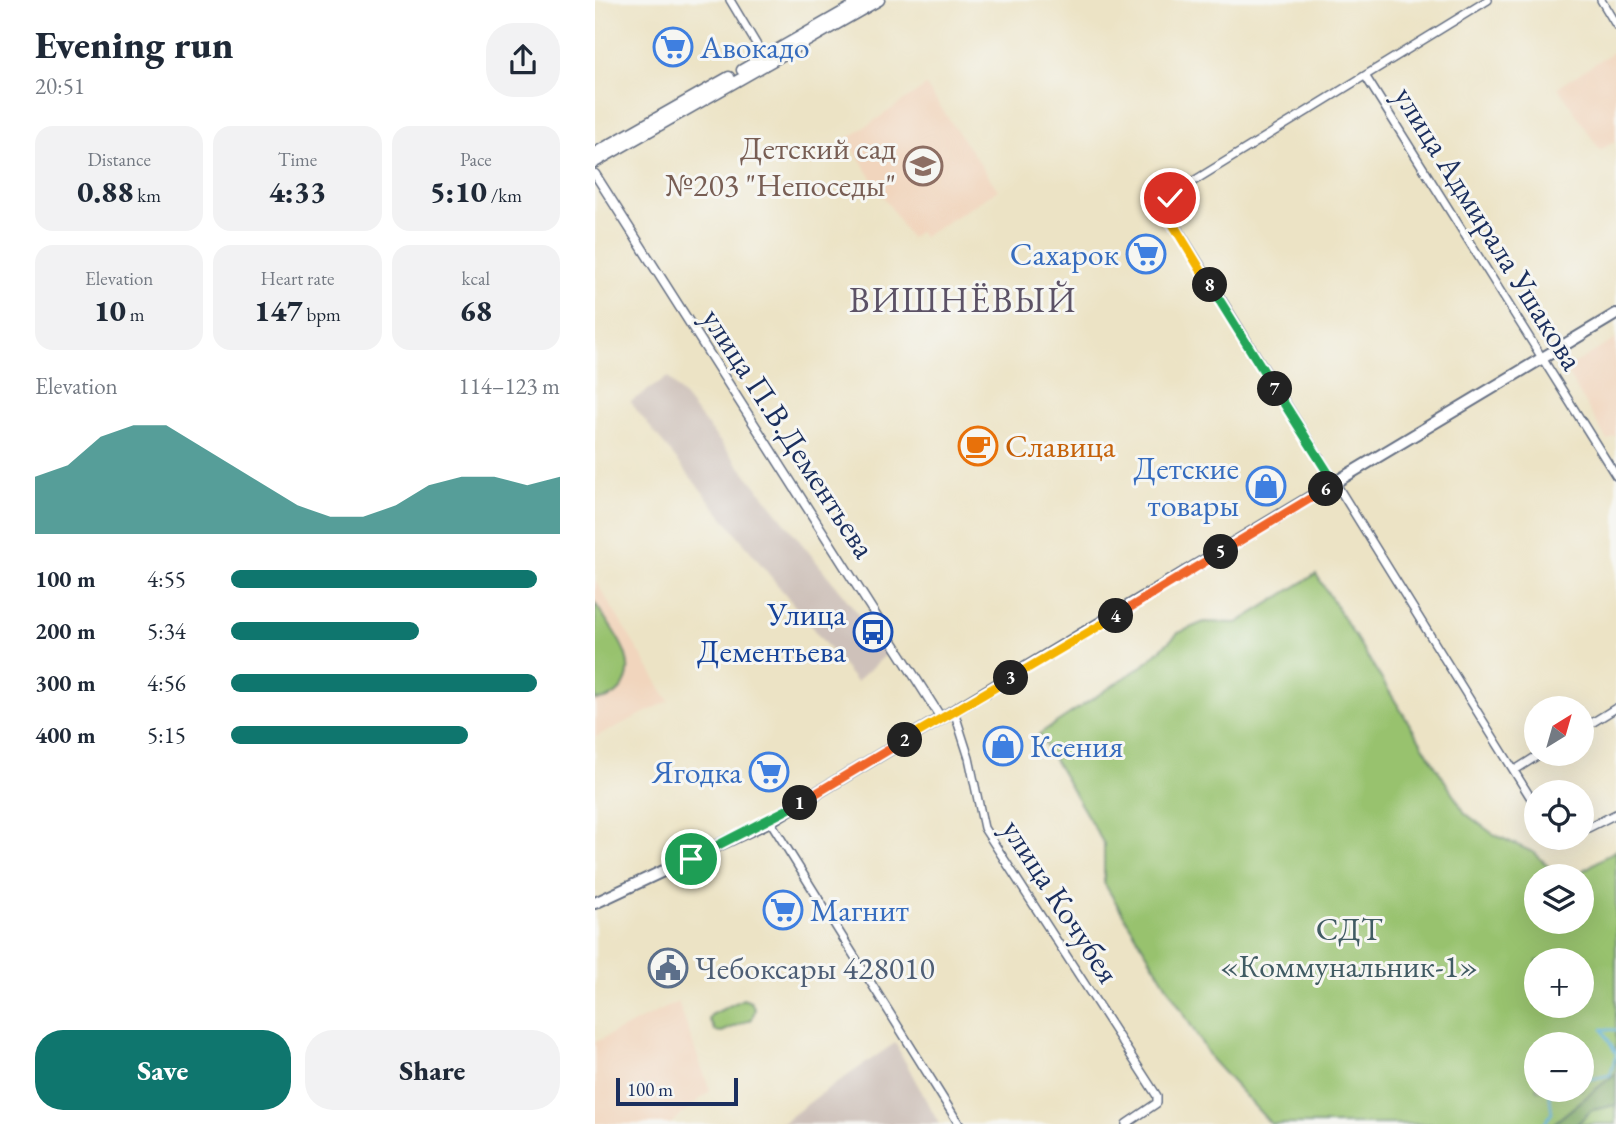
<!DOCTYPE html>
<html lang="en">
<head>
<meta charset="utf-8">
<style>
	body { margin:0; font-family:"EB Garamond",serif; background:#f2f2f3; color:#1f2937; height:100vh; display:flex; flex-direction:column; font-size:26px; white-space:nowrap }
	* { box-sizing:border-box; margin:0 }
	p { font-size:23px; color:#747a83 }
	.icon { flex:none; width:38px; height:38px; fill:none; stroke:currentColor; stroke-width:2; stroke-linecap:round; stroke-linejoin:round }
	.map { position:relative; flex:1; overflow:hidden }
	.side { display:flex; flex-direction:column; background:#fff; width:595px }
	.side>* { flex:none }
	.needle { width:46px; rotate:37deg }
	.fabs { position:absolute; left:929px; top:696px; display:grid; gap:14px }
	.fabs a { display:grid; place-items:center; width:70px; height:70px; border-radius:50%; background:#fff; box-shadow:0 7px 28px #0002; font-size:35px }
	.scale { position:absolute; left:21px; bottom:18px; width:122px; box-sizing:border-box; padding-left:7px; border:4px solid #1b2f5e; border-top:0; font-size:19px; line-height:24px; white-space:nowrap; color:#1b2f5e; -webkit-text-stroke:5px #f6f6f2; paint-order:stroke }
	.pin { position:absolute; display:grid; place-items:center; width:60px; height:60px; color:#fff; margin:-30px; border:4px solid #fff; border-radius:50%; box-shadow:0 2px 7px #0007 }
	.km { position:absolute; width:35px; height:35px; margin:-18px; border-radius:50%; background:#222; color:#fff; font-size:19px; line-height:35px; text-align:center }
	.round { display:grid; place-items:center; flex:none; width:74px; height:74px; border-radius:28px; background:#f2f2f3 }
	.overview { display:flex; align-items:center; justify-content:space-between; height:119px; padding:0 35px }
	h1 { font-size:38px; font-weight:800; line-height:52px }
	.figures { display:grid; grid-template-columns:repeat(3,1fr); gap:10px; height:119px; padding:7px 35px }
	.figures div { display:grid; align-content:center; border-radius:18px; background:#f2f2f3; text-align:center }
	.figures b { font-size:30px; font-weight:800 }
	.figures small { font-size:19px; font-weight:400 }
	.figures p { font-size:19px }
	.chart { height:196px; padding:14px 35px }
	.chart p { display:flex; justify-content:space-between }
	.chart svg { width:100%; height:126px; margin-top:7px; fill:#0f766e; opacity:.7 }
	.button { display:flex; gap:14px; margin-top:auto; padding:14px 35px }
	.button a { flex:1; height:80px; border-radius:28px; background:#0f766e; color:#fff; font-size:28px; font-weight:800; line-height:80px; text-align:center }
	.button a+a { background:#f2f2f3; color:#1f2937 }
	ul { padding:0 35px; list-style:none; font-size:23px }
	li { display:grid; grid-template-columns:112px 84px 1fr; align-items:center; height:52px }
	li i { height:18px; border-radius:9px; background:#0f766e }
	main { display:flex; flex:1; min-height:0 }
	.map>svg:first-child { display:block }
	.built { fill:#f1d5bd }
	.industrial { fill:#cec1ba }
	.green { fill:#98c26e; stroke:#5a7866; stroke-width:2; fill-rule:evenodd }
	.forest { fill:#7aa861; stroke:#4a6c60; stroke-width:2 }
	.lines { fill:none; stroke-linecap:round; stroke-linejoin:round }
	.stream { stroke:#5fb2db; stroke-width:2.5 }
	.minor-casing { stroke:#646e82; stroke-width:10 }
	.tertiary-casing { stroke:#646e82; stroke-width:11 }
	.secondary-casing { stroke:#646e82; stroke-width:13 }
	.primary-casing { stroke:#646e82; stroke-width:14 }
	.minor { stroke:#fff; stroke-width:7 }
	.tertiary { stroke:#fff; stroke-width:8 }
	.secondary { stroke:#fff; stroke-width:10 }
	.primary { stroke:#fff; stroke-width:10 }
	.split-1-casing { stroke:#fff; stroke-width:14 }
	.split-2-casing { stroke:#fff; stroke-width:14 }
	.split-3-casing { stroke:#fff; stroke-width:14 }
	.split-4-casing { stroke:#fff; stroke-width:14 }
	.split-5-casing { stroke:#fff; stroke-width:14 }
	.split-6-casing { stroke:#fff; stroke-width:14 }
	.split-7-casing { stroke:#fff; stroke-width:14 }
	.split-8-casing { stroke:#fff; stroke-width:14 }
	.split-9-casing { stroke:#fff; stroke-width:14 }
	.split-1 { stroke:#22a559; stroke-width:9 }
	.split-2 { stroke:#f0652b; stroke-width:9 }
	.split-3 { stroke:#f5b400; stroke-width:9 }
	.split-4 { stroke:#f5b400; stroke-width:9 }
	.split-5 { stroke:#f0652b; stroke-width:9 }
	.split-6 { stroke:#f0652b; stroke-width:9 }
	.split-7 { stroke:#22a559; stroke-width:9 }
	.split-8 { stroke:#22a559; stroke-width:9 }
	.split-9 { stroke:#f5b400; stroke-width:9 }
	.labels { text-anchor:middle; stroke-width:6; stroke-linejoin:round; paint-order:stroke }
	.shop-label { font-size:32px; fill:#366cbe; stroke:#f6f6f2; text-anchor:start }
	.education-label { font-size:32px; fill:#785e54; stroke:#f6f6f2; text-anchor:end }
	.street-label { font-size:32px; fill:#1b2f5e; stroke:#f6f6f2 }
	.food-label { font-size:32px; fill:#c56008; stroke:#f6f6f2; text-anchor:start }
	.transit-label { font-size:32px; fill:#164399; stroke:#f6f6f2; text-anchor:end }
	.park-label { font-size:32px; fill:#405b63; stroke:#f6f6f2 }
	.service-label { font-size:32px; fill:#4e5e75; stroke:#f6f6f2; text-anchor:start }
	.quarter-label { font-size:35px; letter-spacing:2px; fill:#5c5266; stroke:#f6f6f2 }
</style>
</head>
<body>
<main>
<section class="side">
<div class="overview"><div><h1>Evening run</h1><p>20:51</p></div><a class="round"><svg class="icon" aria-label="share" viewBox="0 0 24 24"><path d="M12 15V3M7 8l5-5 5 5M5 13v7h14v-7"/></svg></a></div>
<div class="figures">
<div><p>Distance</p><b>0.88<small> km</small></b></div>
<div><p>Time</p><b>4:33</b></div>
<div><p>Pace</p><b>5:10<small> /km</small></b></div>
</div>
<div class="figures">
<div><p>Elevation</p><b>10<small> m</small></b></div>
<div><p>Heart rate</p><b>147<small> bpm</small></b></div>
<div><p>kcal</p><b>68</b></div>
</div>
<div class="chart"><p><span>Elevation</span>114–123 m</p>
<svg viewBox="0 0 160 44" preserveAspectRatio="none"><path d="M0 44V24L10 20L20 10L30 6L40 6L50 13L60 20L70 27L80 34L90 38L100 38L110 34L120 27L130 24L140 24L150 27L160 24V44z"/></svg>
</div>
<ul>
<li><b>100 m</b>4:55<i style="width:93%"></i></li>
<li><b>200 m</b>5:34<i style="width:57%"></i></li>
<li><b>300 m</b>4:56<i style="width:93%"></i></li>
<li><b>400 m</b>5:15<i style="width:72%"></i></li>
</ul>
<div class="button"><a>Save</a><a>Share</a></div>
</section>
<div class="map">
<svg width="1021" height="1124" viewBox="0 0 1021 1124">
	<rect width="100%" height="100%" fill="#f6f6f2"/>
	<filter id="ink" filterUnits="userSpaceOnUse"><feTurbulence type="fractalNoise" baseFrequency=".0143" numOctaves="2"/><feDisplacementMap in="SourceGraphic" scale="14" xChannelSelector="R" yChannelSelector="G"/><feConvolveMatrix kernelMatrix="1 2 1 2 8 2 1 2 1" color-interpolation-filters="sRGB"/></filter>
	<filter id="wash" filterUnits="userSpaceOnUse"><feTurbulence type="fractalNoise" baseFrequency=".00686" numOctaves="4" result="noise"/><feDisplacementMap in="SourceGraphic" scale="28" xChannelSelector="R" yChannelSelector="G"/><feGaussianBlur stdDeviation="1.57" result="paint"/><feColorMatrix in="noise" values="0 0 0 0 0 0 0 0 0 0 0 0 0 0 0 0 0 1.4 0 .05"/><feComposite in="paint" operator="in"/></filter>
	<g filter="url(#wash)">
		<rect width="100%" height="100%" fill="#ece3c5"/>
		<path class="built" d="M1021,50v91l-16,9 -42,-63z
			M331,86l72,104 -75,47 -4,-5 -9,6 -63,-99z
			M1021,339v96l-9,5 -42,-71z
			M0,580l74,121 -74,36z
			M83,1002l32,89 -40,33h-75v-82z"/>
		<path class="industrial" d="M73,377l221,275 -33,30 -226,-280z
			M300,1043l44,81h-158l37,-28z"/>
		<path class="green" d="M721,574l149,239 28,21 42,19 24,24h-22v45h45v-45h-9l43,-27v223l-63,51h-282l-59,-64 -108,-177v-39l-65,-110 105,-69 34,-32 26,-11 33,1zM942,961h45v45h-45zM942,1045h45v45h-45z
			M0,603c15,25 49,60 25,87 -7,8 -15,10 -25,10z
			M148,999l8,3 4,7 -3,10 -30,13 -7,-1 -6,-12 2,-4z
			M1021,1105v19h-39l15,-14z"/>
		<path class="forest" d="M1021,1073v32l-24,5 -15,14h-24z"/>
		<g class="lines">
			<path class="stream" d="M1021,1030l-14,-1 14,24
				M987,1081l28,-6 6,-20
				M949,1124l8,-11 -3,-22 3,-1"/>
		</g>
	</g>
	<g filter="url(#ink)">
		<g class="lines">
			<defs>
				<path id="minor" d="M135,0l34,57
					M893,0l-309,190 -9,8 -5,10 372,600
					M1006,0l15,25
					M771,77l250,399
					M359,711l15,47 15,70 173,268v7l-31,21
					M987,729l34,-21
					M920,770l25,-16
					M175,821l189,303
					M987,831l34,-17
					M959,838l3,6 11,-6"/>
				<path id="tertiary" d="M0,174l346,544"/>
				<path id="secondary" d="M147,70l122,-70
					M0,153l134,-76
					M0,162l284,-162"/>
				<path id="primary" d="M0,903l175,-82 846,-507"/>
			</defs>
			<use href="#minor" class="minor-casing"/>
			<use href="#tertiary" class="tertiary-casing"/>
			<use href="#secondary" class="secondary-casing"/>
			<use href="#primary" class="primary-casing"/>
			<use href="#minor" class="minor"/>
			<use href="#tertiary" class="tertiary"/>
			<use href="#secondary" class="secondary"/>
			<use href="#primary" class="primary"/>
		</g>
	</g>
	<g class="lines" filter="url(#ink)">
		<defs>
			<path id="split-1" d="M96,859l109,-56"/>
			<path id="split-2" d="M205,803l105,-63"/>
			<path id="split-3" d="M310,740l106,-62"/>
			<path id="split-4" d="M416,678l105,-62"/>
			<path id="split-5" d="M521,616l105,-64"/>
			<path id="split-6" d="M626,552l105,-63"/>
			<path id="split-7" d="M680,389l60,95 -9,5"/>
			<path id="split-8" d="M615,285l65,104"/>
			<path id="split-9" d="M575,198l-5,10 3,8 42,69"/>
		</defs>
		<use href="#split-1" class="split-1-casing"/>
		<use href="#split-2" class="split-2-casing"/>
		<use href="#split-3" class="split-3-casing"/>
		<use href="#split-4" class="split-4-casing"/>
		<use href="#split-5" class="split-5-casing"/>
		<use href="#split-6" class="split-6-casing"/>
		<use href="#split-7" class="split-7-casing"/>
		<use href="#split-8" class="split-8-casing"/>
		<use href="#split-9" class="split-9-casing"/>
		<use href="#split-1" class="split-1"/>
		<use href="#split-2" class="split-2"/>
		<use href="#split-3" class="split-3"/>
		<use href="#split-4" class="split-4"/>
		<use href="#split-5" class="split-5"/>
		<use href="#split-6" class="split-6"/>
		<use href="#split-7" class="split-7"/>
		<use href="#split-8" class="split-8"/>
		<use href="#split-9" class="split-9"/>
	</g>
	<defs>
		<symbol id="supermarket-ring" viewBox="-11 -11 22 22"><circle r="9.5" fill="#f6f6f2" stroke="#3f7fe0" stroke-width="1.5"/><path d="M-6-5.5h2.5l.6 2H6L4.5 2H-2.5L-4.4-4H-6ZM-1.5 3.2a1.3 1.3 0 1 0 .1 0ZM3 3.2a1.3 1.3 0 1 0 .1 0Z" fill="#3f7fe0"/></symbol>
		<symbol id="school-ring" viewBox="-11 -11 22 22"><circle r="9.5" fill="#f6f6f2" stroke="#8d6e63" stroke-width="1.5"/><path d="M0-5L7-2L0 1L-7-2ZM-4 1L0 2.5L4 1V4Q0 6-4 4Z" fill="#8d6e63"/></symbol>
		<symbol id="cafe-ring" viewBox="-11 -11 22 22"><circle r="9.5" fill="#f6f6f2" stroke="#e8710a" stroke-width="1.5"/><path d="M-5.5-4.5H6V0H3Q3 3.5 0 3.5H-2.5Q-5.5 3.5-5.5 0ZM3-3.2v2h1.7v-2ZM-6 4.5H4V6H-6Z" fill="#e8710a"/></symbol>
		<symbol id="shop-ring" viewBox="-11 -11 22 22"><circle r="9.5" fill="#f6f6f2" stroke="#3f7fe0" stroke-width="1.5"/><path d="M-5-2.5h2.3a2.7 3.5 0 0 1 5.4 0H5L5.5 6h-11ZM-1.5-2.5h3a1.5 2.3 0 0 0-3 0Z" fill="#3f7fe0"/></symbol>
		<symbol id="bus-ring" viewBox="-11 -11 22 22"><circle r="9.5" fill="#f6f6f2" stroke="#1a4fb4" stroke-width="1.5"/><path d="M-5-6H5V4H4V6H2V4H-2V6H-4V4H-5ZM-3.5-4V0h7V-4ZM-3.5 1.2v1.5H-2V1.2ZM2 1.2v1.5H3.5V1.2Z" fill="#1a4fb4"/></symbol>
		<symbol id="civic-ring" viewBox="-11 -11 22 22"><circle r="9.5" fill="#f6f6f2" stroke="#5c6f8a" stroke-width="1.5"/><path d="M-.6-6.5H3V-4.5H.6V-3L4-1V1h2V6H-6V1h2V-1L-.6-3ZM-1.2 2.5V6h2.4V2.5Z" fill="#5c6f8a"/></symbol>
	</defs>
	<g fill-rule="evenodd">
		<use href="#supermarket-ring" x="56" y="25" width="44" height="44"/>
		<use href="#school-ring" x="306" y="144" width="44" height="44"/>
		<use href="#supermarket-ring" x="529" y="232" width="44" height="44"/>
		<use href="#cafe-ring" x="361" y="424" width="44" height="44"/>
		<use href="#shop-ring" x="649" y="464" width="44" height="44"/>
		<use href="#bus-ring" x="256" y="610" width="44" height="44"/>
		<use href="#shop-ring" x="386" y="724" width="44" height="44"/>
		<use href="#supermarket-ring" x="152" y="750" width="44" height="44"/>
		<use href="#supermarket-ring" x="166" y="888" width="44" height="44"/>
		<use href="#civic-ring" x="51" y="946" width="44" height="44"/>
	</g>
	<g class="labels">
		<g class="shop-label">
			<text x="105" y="58">Авокадо</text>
			<text x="524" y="265" text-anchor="end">Сахарок</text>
			<text x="644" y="479" text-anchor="end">Детские<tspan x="644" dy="37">товары</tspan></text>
			<text x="435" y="757">Ксения</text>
			<text x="147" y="783" text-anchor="end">Ягодка</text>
			<text x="215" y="921">Магнит</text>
		</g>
		<g class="education-label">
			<text x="301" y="159">Детский сад<tspan x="301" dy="37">№203 "Непоседы"</tspan></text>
		</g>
		<g class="street-label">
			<text transform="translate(894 228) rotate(58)" y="11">улица Адмирала Ушакова</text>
			<text transform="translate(194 433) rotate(57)" y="11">улица П.В.Дементьева</text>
			<text transform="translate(466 901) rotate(57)" y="11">улица Кочубея</text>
		</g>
		<g class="food-label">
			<text x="410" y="457">Славица</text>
		</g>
		<g class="transit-label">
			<text x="251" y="625">Улица<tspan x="251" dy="37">Дементьева</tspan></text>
		</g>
		<g class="park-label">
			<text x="754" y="940">СДТ<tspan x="754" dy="37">«Коммунальник-1»</tspan></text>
		</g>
		<g class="service-label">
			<text x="100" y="979">Чебоксары 428010</text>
		</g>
		<g class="quarter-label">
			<text x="368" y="312">ВИШНЁВЫЙ</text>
		</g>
	</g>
</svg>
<div class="fabs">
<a><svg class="needle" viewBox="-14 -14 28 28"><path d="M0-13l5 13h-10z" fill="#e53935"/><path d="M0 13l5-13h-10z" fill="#747a83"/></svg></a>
<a><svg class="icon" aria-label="locate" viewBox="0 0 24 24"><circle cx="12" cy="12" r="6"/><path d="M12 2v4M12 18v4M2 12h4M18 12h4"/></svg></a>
<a><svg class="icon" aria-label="layers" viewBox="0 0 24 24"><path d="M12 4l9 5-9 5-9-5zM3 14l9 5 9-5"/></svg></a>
<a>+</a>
<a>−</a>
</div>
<div class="scale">100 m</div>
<div class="pin" style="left:96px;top:859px;background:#1e9e55"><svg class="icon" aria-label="arrive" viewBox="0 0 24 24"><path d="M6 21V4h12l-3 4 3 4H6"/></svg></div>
<div class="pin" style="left:575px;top:198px;background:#d93025"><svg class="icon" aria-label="check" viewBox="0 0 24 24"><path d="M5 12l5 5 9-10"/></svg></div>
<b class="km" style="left:205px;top:803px">1</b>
<b class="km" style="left:310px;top:740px">2</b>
<b class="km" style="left:416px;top:678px">3</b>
<b class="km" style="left:521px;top:616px">4</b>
<b class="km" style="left:626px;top:552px">5</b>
<b class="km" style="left:731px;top:489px">6</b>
<b class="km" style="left:680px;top:389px">7</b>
<b class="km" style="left:615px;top:285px">8</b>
</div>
</main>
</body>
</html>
